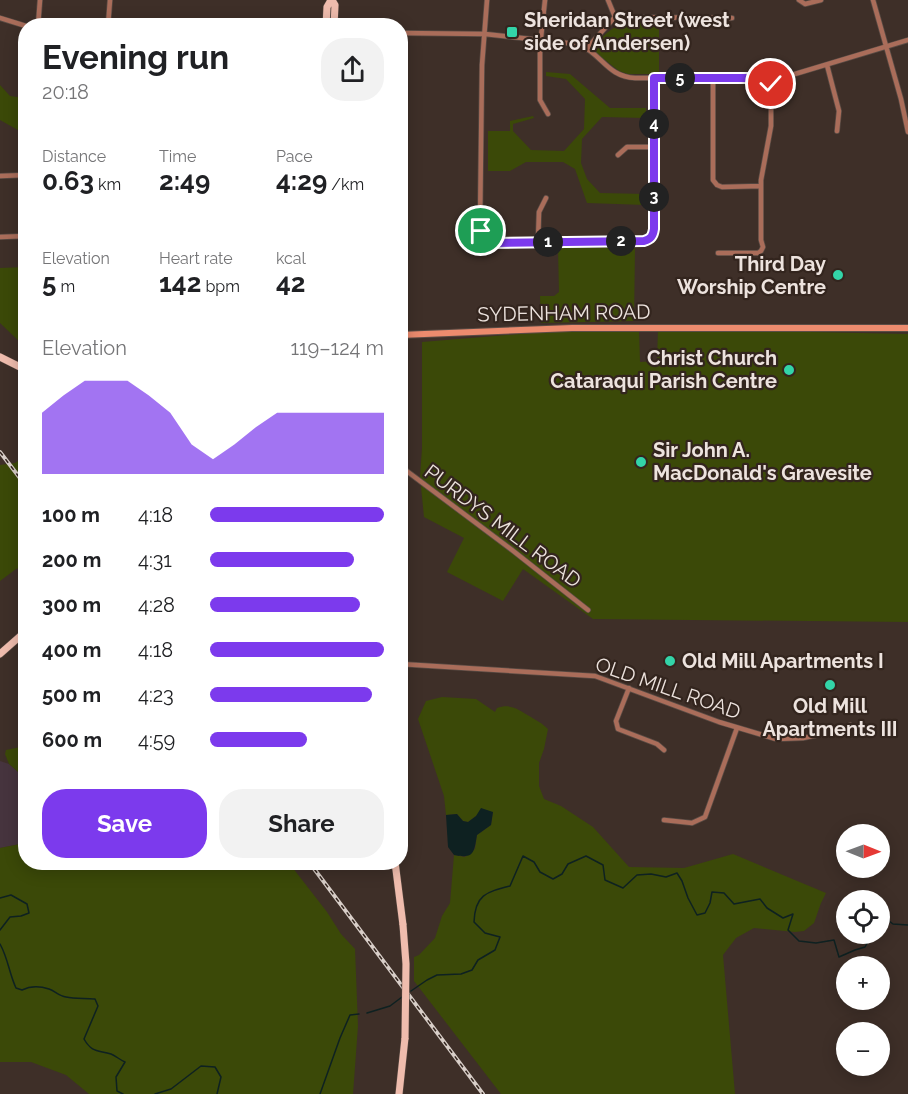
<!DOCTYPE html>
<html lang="en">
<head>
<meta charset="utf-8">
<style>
	body { margin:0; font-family:Raleway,sans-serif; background:#f2f2f2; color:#202124; height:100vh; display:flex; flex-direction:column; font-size:22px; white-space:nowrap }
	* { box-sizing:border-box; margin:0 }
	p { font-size:20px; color:#757577 }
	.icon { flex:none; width:33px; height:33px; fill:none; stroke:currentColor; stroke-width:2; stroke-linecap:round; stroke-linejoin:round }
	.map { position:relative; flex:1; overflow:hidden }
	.side { position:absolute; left:18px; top:18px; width:390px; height:852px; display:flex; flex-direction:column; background:#fff; border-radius:24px; box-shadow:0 3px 15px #0003 }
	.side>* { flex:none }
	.needle { width:39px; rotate:91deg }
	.fabs { position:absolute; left:836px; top:824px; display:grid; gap:12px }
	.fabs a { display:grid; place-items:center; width:54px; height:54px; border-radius:50%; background:#fff; box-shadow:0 3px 15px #0003; font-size:30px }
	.pin { position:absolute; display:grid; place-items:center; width:51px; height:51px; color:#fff; margin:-26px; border:3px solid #fff; border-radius:50%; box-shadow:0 2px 6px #0007 }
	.km { position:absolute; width:30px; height:30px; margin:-15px; border-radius:50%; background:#222; color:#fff; font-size:16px; line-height:30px; text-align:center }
	.round { display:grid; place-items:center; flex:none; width:63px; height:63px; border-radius:24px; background:#f2f2f2 }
	.overview { display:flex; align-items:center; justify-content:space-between; height:102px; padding:0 24px }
	h1 { font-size:33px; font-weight:700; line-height:45px }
	.metrics { display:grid; grid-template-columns:repeat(3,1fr); gap:9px; height:102px; padding:6px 24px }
	.metrics div { display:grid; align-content:center }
	.metrics b { font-size:26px; font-weight:700 }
	.metrics small { font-size:16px; font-weight:400 }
	.metrics p { font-size:16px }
	.chart { height:168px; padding:12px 24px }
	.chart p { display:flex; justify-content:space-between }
	.chart svg { width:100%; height:108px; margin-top:6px; fill:#7c3aed; opacity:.7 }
	.primary-button { display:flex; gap:12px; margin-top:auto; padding:12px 24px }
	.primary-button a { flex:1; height:69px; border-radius:24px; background:#7c3aed; color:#fff; font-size:24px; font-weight:700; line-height:69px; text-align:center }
	.primary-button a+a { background:#f2f2f2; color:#202124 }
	ul { padding:0 24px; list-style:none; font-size:20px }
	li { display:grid; grid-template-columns:96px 72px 1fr; align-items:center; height:45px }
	li i { height:15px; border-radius:8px; background:#7c3aed }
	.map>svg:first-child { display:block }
	.industrial { fill:#46343e }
	.green { fill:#3b4908 }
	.water { fill:#0e2121 }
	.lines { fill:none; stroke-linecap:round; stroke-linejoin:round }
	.stream { stroke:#0e2121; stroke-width:1.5 }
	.minor-casing { stroke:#5a4c45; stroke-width:6 }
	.secondary-casing { stroke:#5a4c45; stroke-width:8 }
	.primary-casing { stroke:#5a4c45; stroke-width:8 }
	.minor { stroke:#aa6d5a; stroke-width:4.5 }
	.secondary { stroke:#ec8b6e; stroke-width:6 }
	.primary { stroke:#efbcad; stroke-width:7 }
	.rail-casing { stroke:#d8cec8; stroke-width:4 }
	.rail { stroke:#33251e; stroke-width:1.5; stroke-dasharray:4.5; stroke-linecap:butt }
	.primary-bridge-casing { stroke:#5a4c45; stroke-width:8; stroke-linecap:butt }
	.primary-bridge { stroke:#efbcad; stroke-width:7 }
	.route-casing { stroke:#fff; stroke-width:12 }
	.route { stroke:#7c3aed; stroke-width:8 }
	.poi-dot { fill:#33d4a8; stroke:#33251e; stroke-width:2 }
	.labels { text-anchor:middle; stroke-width:4.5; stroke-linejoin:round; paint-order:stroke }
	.poi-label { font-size:20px; font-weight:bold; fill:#ede3de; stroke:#33251e; text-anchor:start }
	.street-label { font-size:20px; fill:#ede3de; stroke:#33251e }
</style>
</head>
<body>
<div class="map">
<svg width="908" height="1094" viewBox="0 0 908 1094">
	<rect width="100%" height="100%" fill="#3e2f28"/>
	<path class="industrial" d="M0,761l9,3 15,13 2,3 -1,63 -25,5z"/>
	<path class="green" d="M629,22h30v52h-31l-9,-3 -24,-19 -1,-7c11,-10 20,-21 35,-23z
		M546,72l24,2 40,34h36v10l-44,-1 -20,22 -1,24 6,16 13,14 46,1v11l-59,-2 -12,-34 -12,-7h-37l-16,9h-22v-40h22v-10l23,-5 1,2 -21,6v7l18,19 33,1 20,-22 1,-30 -19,-20 -20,-3z
		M0,85l10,11 15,2v36l-25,-14z
		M558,248h77l-1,73 -93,2 -1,-27h14l5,-4z
		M25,267h1l-1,80 -25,-24v-55z
		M639,329l1,33 17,-1 1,-32 250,5v288l-315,-3 -70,-50 -20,32 -56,-29 17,-34 -40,-21 -4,-40 2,-29v-106l147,-12z
		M25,456v110l-9,3 -16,12v-116l15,-2z
		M442,697l34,2 19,13 2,-4c14,-5 22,2 34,9 6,4 11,6 17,12l-4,20 -5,14v23l5,13 17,7 32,21 36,40 55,1 49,-14 93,39 -5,10 -7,20 -10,8 -9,1 -41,-4 -18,10 -13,17 12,139h-234l-87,-113v-24l5,-2 16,-17 7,-22 8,-13 4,-48 11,2 10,-8 2,-14 14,-10 2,-13 -17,4 -8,6 -5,-1 -6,-7 -11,1 -2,-19 -26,-77 8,-18z
		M25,746h1l-1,34 -1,-3 -15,-13 -4,-10 1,-4z
		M25,843l1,19 263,1 38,49 14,22 14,15 3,77 -5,68h-264l-23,-19 -35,-13h-31v-214z"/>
	<path class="water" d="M481,808l12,4 -2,13 -14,10c-3,18 -3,24 -23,20l-6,-8 -2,-32 11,-1 6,7 5,1 8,-6z"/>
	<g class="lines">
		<path class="stream" d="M0,898l11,-3 16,9 2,9 -8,3 -11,1 -10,13
			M879,919l2,-4 12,9 15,1
			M0,944c8,14 9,29 16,44l6,2c8,-4 18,-4 27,-1 6,2 10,7 17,8 9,2 19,1 29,2l3,7 -14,33c8,14 14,11 27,15 5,2 9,6 14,8l-9,15 1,14 6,3
			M411,991l16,-11 10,-5 24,-1 11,-4 6,-10 17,-10 5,-13 -15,-4 -11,-11c1,-27 12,-30 36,-36l13,-30 11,6 6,10 13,7 9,-5 6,-10 18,-8 17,9 2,15 18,8 14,-13 14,-1 15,3 11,-4 5,8 6,17 9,17 8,-2 5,-10 2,-11 12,1 10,11 26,-5 7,9 16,10 10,-4 -5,16 11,11 17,2 18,-3 5,17 16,-7 10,-3 8,-14
			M367,1013l23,-7 12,-9
			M155,1094l16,-5 30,-23 14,1 6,10 -4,17
			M320,1094l20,-56 10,-23 9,-1"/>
		<defs>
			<path id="minor" d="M487,0l-5,65 -2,162 4,10 8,5 152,-1c7,-2 9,-5 10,-12v-151
				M545,0l-5,47v53l8,14
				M608,0l7,17
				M799,0l6,4 16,-4
				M873,0l28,99 7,33
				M615,17l117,1
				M0,18l26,8
				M38,26l2,-26
				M108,26l2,-26
				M400,33l85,1 91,10c25,7 30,33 59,34h136l14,-1 123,-37
				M587,48l28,-31
				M827,65l12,46 -2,20
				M713,78v102l4,5 5,2 39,-1
				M618,155l9,-8h27
				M0,176l26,-1
				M0,237l26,-1
				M538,242l1,-30 7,-14
				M718,253h40l3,-2 2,-4 -2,-7v-60l10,-54v-48
				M400,466l112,84 76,60
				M400,664l195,12 124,46 57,17 27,-1 38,-8 9,-5
				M629,688l-13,33 2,8 39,15 7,6
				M664,820l28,3 13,-6 32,-89"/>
			<path id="secondary" d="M400,335l172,-7h336"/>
			<path id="primary" d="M332,0l3,5 -1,21
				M326,26l1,-19 4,-7
				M0,357l26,13
				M0,654l26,-23
				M395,862l8,63
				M399,1094l6,-56"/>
		</defs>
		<use href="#minor" class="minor-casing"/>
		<use href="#secondary" class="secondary-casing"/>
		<use href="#primary" class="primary-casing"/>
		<use href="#minor" class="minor"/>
		<use href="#secondary" class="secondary"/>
		<use href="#primary" class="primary"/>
		<defs>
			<path id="rail" d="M0,452l26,34
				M309,862l174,232"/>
		</defs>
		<use href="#rail" class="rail-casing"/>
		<use href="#rail" class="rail"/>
		<defs>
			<path id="primary-bridge" d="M403,925l3,39 -1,74"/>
		</defs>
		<use href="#primary-bridge" class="primary-bridge-casing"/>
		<use href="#primary-bridge" class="primary-bridge"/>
	</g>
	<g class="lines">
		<defs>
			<path id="route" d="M481,231l3,6 10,6 150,-2c7,-2 9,-5 10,-12v-151h117v6"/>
		</defs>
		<use href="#route" class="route-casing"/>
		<use href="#route" class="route"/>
	</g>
	<g class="poi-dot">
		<rect x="506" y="26" width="12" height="12" rx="3"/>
		<circle cx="838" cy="275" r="6"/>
		<circle cx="789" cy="370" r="6"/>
		<circle cx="641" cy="462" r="6"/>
		<circle cx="670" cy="661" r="6"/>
		<circle cx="830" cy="685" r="6"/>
	</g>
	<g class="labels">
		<g class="poi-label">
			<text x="524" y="27">Sheridan Street (west<tspan x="524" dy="23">side of Andersen)</tspan></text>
			<text x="826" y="271" text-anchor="end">Third Day<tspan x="826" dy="23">Worship Centre</tspan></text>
			<text x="777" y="365" text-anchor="end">Christ Church<tspan x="777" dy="23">Cataraqui Parish Centre</tspan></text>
			<text x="653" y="457">Sir John A.<tspan x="653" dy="23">MacDonald's Gravesite</tspan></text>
			<text x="682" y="668">Old Mill Apartments I</text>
			<text x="830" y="713" text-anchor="middle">Old Mill<tspan x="830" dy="23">Apartments III</tspan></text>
		</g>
		<g class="street-label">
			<text transform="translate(564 313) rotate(-1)" y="7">SYDENHAM ROAD</text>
			<text transform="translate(503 526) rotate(37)" y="7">PURDYS MILL ROAD</text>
			<text transform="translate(668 688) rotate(19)" y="7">OLD MILL ROAD</text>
		</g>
	</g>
</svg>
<div class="fabs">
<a><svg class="needle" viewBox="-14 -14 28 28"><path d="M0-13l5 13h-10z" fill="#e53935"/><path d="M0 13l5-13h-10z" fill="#757577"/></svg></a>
<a><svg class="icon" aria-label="locate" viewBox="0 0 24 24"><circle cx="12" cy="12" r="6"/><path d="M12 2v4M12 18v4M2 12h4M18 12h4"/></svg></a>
<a>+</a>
<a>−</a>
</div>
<div class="pin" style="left:481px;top:231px;background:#1e9e55"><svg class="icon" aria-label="arrive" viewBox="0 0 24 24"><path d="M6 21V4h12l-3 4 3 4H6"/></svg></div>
<div class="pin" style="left:771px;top:84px;background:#d93025"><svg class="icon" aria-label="check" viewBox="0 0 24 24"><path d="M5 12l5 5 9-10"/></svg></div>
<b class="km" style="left:548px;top:242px">1</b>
<b class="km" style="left:621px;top:241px">2</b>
<b class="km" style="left:654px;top:197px">3</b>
<b class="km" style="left:654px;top:124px">4</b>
<b class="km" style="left:680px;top:78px">5</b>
<section class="side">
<div class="overview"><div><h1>Evening run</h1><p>20:18</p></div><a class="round"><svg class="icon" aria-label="share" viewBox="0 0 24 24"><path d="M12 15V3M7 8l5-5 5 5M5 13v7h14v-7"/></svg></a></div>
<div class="metrics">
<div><p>Distance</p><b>0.63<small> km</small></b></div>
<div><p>Time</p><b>2:49</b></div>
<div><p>Pace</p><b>4:29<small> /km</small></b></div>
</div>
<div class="metrics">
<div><p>Elevation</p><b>5<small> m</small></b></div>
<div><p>Heart rate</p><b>142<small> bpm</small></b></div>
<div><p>kcal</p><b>42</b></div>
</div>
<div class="chart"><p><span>Elevation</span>119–124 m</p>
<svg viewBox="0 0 160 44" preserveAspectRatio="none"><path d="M0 44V19L10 12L20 6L30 6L40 6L50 12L60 19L70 32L80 38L90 32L100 25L110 19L120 19L130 19L140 19L150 19L160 19V44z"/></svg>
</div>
<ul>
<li><b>100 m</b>4:18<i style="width:100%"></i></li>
<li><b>200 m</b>4:31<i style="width:83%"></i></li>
<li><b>300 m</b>4:28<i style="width:86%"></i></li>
<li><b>400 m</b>4:18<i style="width:100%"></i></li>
<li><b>500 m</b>4:23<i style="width:93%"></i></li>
<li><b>600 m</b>4:59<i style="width:56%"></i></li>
</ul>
<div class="primary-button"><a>Save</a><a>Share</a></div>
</section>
</div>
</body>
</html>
